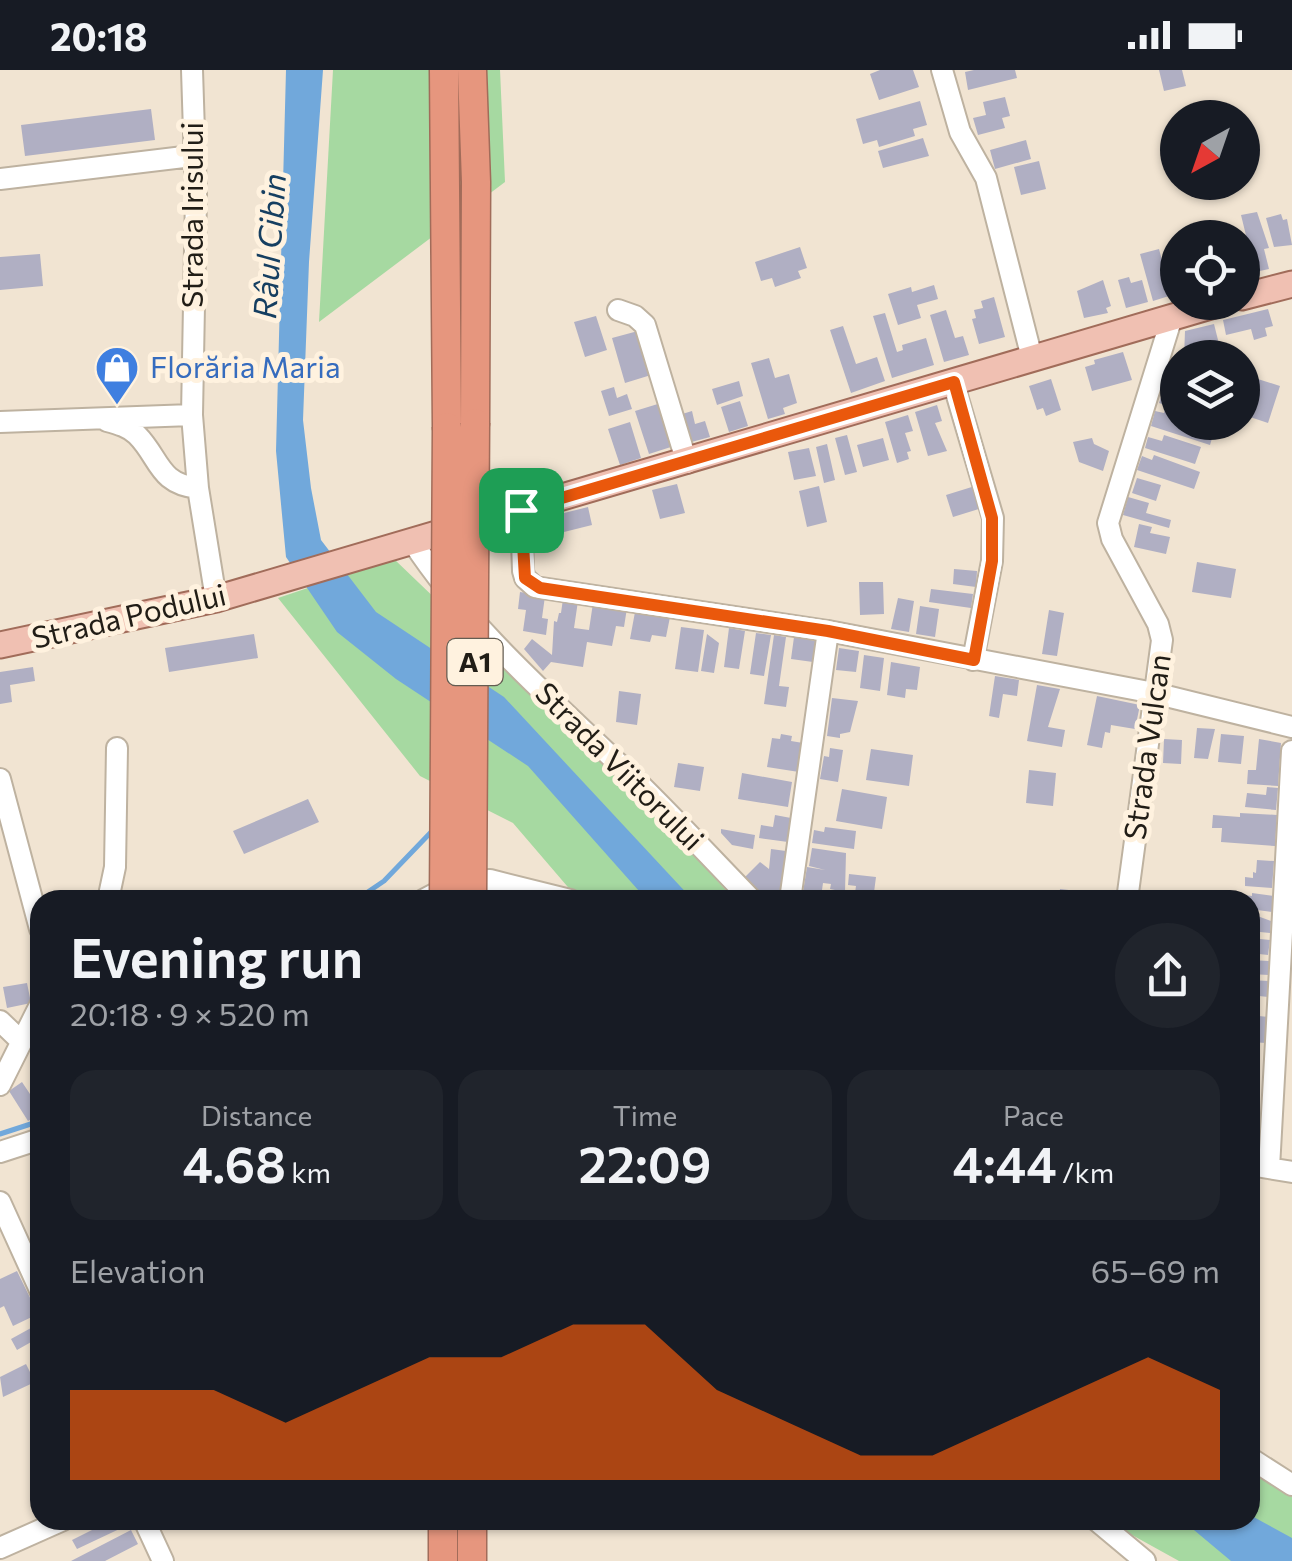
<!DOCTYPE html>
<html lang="en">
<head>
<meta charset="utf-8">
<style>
	body { margin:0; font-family:Commissioner,sans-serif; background:#20242c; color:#f1f3f6; height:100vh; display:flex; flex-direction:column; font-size:38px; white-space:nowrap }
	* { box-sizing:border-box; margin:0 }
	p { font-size:32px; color:#9ea1a6 }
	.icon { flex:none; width:55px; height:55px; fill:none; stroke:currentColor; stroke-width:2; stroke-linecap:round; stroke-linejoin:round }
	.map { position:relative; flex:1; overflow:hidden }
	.details { position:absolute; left:30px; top:820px; width:1230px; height:640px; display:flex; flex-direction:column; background:#171b24; border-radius:30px; box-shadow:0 2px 8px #0004 }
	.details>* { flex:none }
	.needle { width:65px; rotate:220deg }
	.controls { position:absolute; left:1160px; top:30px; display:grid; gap:20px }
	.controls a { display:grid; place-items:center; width:100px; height:100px; border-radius:50%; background:#171b24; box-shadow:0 2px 8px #0004; font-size:50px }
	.pin { position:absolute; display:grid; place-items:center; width:85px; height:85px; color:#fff; margin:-42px; border-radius:20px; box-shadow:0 5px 15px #0006 }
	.round { display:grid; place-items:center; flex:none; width:105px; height:105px; border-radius:52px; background:#20242c }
	.head { display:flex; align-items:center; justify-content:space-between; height:170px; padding:0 40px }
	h1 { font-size:55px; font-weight:600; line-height:75px }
	.stats { display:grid; grid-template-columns:repeat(3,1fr); gap:15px; height:170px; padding:10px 40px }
	.stats div { display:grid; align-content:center; border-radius:25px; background:#20242c; text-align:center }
	.stats b { font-size:50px; font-weight:600 }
	.stats small { font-size:28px; font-weight:400 }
	.stats p { font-size:28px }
	.chart { height:280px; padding:20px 40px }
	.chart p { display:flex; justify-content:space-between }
	.chart svg { width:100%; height:180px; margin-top:10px; fill:#ea580c; opacity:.7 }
	.status { display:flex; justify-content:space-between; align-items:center; height:70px; padding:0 50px; background:#171b24; direction:ltr }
	.status svg { height:28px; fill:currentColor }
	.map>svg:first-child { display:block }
	.green { fill:#a6d9a1 }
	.water { fill:#71a8db }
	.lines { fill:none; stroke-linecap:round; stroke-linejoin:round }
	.stream { stroke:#71a8db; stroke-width:5 }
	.building { fill:#b0afc3 }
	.minor-casing { stroke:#beb2a0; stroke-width:24 }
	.major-casing { stroke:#a16c5a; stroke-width:29 }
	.highway-casing { stroke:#a16c5a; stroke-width:31 }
	.minor { stroke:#fff; stroke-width:20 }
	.major { stroke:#f0c0b2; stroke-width:25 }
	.highway { stroke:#e6967e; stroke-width:28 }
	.highway-bridge-casing { stroke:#a16c5a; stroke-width:31; stroke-linecap:butt }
	.highway-bridge { stroke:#e6967e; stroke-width:28 }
	.route-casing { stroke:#fff; stroke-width:20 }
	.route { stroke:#ea580c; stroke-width:12 }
	.labels { text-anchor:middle; stroke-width:10; stroke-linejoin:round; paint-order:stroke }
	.shield { fill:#fff2df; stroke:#645d52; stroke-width:2.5 }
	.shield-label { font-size:28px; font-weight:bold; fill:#211d16 }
	.street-label { font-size:30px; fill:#211d16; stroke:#fff2df }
	.shop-label { font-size:30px; fill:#366cbe; stroke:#fff2df; text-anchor:start }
	.water-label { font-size:32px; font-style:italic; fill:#163f61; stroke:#fff2df }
</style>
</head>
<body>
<div class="status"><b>20:18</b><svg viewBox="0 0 49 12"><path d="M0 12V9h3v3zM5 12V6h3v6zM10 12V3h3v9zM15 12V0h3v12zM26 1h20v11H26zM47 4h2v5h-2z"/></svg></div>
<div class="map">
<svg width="1292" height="1491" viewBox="0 0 1292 1491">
	<rect width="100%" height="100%" fill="#f1e4d2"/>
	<path class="green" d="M333,0h167l5,112 -186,140z
		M394,489l238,228 103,113h-156l-66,-77 -93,-47 -142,-178z
		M1250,1398l42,29v64h-113l-56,-31 -10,-10h137z"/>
	<path class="water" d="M286,0h37l-14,192 -6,158 8,68 10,52 55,72 128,85 189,203h-46l-119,-134 -132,-87 -59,-47 -51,-75 -10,-106z
		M1250,1445l42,23v23h-61l-49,-41h68z"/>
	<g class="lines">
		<path class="stream" d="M356,830l28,-19 51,-53
			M0,1064l40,-13"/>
	</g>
	<path class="building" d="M880,0h33l6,17 -40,13 -9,-26z
		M974,0h41l2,8 -49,12 -3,-18z
		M1159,0h23l4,16 -22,5z
		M1005,27l5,19 -8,2 3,10 -27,7 -5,-17 13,-3 -3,-13z
		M920,31l7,24 -14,4 2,7 -36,11 -2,-7 -14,4 -7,-25z
		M151,39l4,31 -130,16 -4,-31z
		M923,68l6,18 -46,12 -5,-17z
		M1026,70l5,19 -36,10 -5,-19z
		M1039,91l7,28 -25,6 -7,-28z
		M1257,142l12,36 -5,1 5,20 -14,3 -14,-57z
		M1281,144l2,6 4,-1 5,26 -18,2 -8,-29z
		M800,177l7,21 -9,3 3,7 -26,9 -3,-9 -11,3 -6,-19z
		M1159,179l11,41h-3l2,6 -16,5 -13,-47z
		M40,184l3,32 -43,4v-33z
		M1129,207l2,6 11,-3 6,22 -22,6 -8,-28z
		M1103,210l8,26 -5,2 2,5 -24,5 -7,-27z
		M934,215l4,14 -21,6 4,13 -23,7 -10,-31 23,-7 1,5z
		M994,227l11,40 -26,7 -7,-25 4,-1 -2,-8 9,-2 -2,-7z
		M1268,239l5,17 -8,2 2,8 -13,4 -3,-11 -25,6 -3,-15z
		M946,240l9,28 8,-2 6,19 -25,7 -14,-47z
		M885,243l12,39 6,-2 -1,-5 24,-7 8,27 -42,13 -19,-62z
		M596,246l11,34 -22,7 -11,-35z
		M1214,254l4,16 -4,14 -14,-2 -1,6h-15l1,-27z
		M843,256l13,38 21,-7 8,24 -34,12 -21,-63z
		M638,261l13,44 -26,8 -13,-45z
		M1123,282l9,28 -40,11 -7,-24 10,-3 -1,-4z
		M1177,282h1v57l-19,-6z
		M769,288l6,20 14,-4 8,29 -14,5 2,6 -17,5 -17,-56z
		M1242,304l38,12 -12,37 -18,-6 7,-21 -15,-5z
		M1051,309l10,31 -15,6 -3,-8 -6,2 -8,-24z
		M739,311l4,15 -26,9 -5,-16z
		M614,317l3,11 10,-4 5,15 -23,7 -8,-25z
		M740,331l8,25 -19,6 -8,-25z
		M661,333l13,43 -25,8 -14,-43z
		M937,335l5,16 -7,2 12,28 -19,5 -13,-44z
		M1165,339l13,4v9h21l-1,5 16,5 -4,13 -59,-19 4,-15 9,2z
		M692,341l3,13 10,-3 5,16 -22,6 -9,-28z
		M908,345l5,16 -8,2 6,18 -4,1 2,7 -12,4 -12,-41z
		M630,352l11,36 -21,7 -12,-36z
		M847,365l10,37 -12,3 -10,-37z
		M1164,365l37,12 -6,17 -50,-16 3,-11 14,4z
		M883,368l6,22 -26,7 -6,-22z
		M1092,368l2,6 15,7 -6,20 -24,-9 -6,-20z
		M827,374l8,36 -11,3 -8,-36z
		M809,378l7,28 -22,4 -6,-28z
		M1154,385l46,17 -6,17 -57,-19 5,-14 10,4z
		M1137,408l24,7 -5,16 -24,-8z
		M677,414l8,29 -25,6 -8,-29z
		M819,416l8,36 -20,5 -8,-36z
		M975,416l7,22 -29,9 -7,-22z
		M1128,427l21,6 -3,10 25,7 -2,8 -46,-13z
		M588,437l4,18 -28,7 -4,-18z
		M1139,454l13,3 -2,6 20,4 -4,17 -32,-7z
		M1197,492l39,7 -5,29 -39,-6z
		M954,499l23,2 -1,16 -23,-3z
		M859,512h24l1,32 -24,1z
		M931,519l42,5 -2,14 -42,-6z
		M520,522l25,4 -3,22 6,1 -2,16 -23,-4 3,-21 -8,-1z
		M898,528l16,3 -5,31 -18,-3z
		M563,529l15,2 -4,27 15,2 4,-27 34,5 -3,19 -8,-1 -4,20 -25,-4 -4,25 -32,-5 -8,9 -19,-22 8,-10 20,16 2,-34 3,1 2,-9h2z
		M920,536l19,3 -4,28 -19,-3z
		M1049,540l15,3 -7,43 -15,-2z
		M635,542l35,5 -4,20 -14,-2 -2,7 -20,-3z
		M681,557l23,3 -6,42 -23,-3z
		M729,558l16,3 -6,38 -15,-2z
		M756,563l15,2 -7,41 -14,-2z
		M254,564l4,24 -89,14 -4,-24z
		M707,564l12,9 -5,30 -13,-2z
		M774,565l12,2 -7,49 10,1 -3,20 -22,-3z
		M794,567l22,4 -3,21 -22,-3z
		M839,578l20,3 -3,21 -20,-2z
		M864,585l20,3 -4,33 -20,-3z
		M891,592l29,5 -3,23 -11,-1 -1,9 -18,-3z
		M33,597l2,14 -25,4 2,17 -12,2v-32z
		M995,606l24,4 -2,16 -14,-2 -4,24 -10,-2z
		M1037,615l23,4 -12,38 17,3 -3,17 -35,-6z
		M619,621l22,3 -4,31 -21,-3z
		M1097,626l43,9 -5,24 -24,-4 -1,8 -5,-1 -3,16 -15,-3z
		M832,628l26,3 -8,31 -10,2v4l-13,-2z
		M1197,658l18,1 -7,30 -14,-1z
		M781,664l11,2 -1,5 12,2 -4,29 -32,-5 5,-29 8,1z
		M1221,664l23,2 -3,28 -23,-2z
		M1164,669l18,1 -1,24 -18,-1z
		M1259,669l22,4 -3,43 -31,-2 1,-14h8z
		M830,678l13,2 -5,32 -18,-3 4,-23 5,1z
		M871,679l42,6 -4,31 -43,-6z
		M678,693l26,4 -4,24 -26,-4z
		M1029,700l27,3 -3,33 -27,-3z
		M742,703l50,9 -4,25 -50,-8z
		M1267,717l11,1 -2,22 -31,-3 2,-14 19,2z
		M842,719l45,8 -5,32 -46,-8z
		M308,729l11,23 -75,32 -11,-23z
		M1240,743l37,2 -2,31 -54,-4 1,-14h-10l1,-13 27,2z
		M775,745l16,3 -3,24 -29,-4 2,-13 12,2z
		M825,757l31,4 -2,18 -42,-6 2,-13 10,2z
		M721,759l34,6 -2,14 -21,-4 -11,-12z
		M812,778l34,5 -1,39 -15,-3 1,-5 -8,-1 -1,7h-4v4l-15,-2 4,-25 18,3 -16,-4z
		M771,779l15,2 -6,46 -12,-5 -8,8 -18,-20 18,-18 9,7z
		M1257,790l17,1 -2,27 -27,-2v-9l8,1v-6l3,1z
		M849,804l27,3 -3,23h-19l2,-14 -8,-1z
		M1060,819l52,6v5h-53z
		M1252,823l22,3 -2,16 -22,-3v-9h-6v-5l8,1z
		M1252,844l19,7 -1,12 -20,-2z
		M1250,868l20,2 -2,15 -18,-2z
		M1250,890l19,1v14l-19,-1z
		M1250,910l19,1 -1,16 -18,-2z
		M27,913l4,20 -24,5 -4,-21z
		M1250,945l18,2 -2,26 -16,-1z
		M22,1012l18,27v5l-12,7 -19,-30z
		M1250,1049l14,2 -4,22 -10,-1z
		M17,1201l21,43 -25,12 -9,-20 -4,2v-29z
		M40,1253v14l-23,13 -6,-11z
		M26,1294l9,18 -32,15 -3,-20z
		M103,1450h25l2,4 -53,25 -5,-9 32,-16z
		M131,1460l7,14 -33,17h-34z"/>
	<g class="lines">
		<defs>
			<path id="minor" d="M192,0l4,125 -4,220 6,73 18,111
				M942,0l18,62 26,46 46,180
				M0,109l192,-23
				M618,240l17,6 10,9 42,138
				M953,312l40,136 -1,43 -19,99
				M107,351c11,3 22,6 30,14 23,23 21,49 61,53
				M0,352l192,-7
				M521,439l2,62 2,7 10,9 293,44 326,62 138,34
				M412,471c57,87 137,156 212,228 44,42 85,87 128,131
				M0,709l40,150
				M108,830l7,-33 2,-119
				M423,830l34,-18 33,-2 80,20
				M790,830l38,-269
				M1127,830l35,-260 -4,-16 -46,-85 -4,-16 64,-206
				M0,951l21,20
				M0,1015l40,-80
				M0,1082l40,-13
				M1250,1095l42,7
				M1269,1098l23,-417
				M0,1132l40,88
				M1250,1388l42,27
				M144,1450l19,41
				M1096,1450l49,41
				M0,1478l63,-28"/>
			<path id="major" d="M1242,227l50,-13
				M0,575l216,-46 1008,-297"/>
			<path id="highway" d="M444,0l3,357
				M472,0l4,112 -1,241
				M443,1491v-41
				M472,1491v-41"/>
		</defs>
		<use href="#minor" class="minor-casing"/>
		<use href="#major" class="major-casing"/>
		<use href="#highway" class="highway-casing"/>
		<use href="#minor" class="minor"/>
		<use href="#major" class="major"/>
		<use href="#highway" class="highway"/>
		<defs>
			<path id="highway-bridge" d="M444,830l3,-473
				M472,830l3,-477"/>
		</defs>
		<use href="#highway-bridge" class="highway-bridge-casing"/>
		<use href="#highway-bridge" class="highway-bridge"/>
	</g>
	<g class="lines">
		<defs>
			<path id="route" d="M954,312l38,136v43l-18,99 -146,-29 -288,-43 -15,-10 -4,-68z"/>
		</defs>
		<use href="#route" class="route-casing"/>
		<use href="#route" class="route"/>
	</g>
	<defs>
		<symbol id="shop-pin" viewBox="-11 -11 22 30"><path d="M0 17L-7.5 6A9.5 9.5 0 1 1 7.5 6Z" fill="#3f7fe0" stroke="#fff2df"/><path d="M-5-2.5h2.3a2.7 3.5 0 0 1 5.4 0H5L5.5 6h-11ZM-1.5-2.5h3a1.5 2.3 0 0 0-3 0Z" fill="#fff"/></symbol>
	</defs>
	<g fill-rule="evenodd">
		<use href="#shop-pin" x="92" y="273" width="50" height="68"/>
	</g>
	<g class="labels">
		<rect class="shield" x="447.5" y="569" width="55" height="46" rx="8"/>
		<g class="shield-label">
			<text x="475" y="602">A1</text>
		</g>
		<g class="street-label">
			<text transform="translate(193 145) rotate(-90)" y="10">Strada Irisului</text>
			<text transform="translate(129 547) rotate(-13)" y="10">Strada Podului</text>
			<text transform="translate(1148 677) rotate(-82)" y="10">Strada Vulcan</text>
			<text transform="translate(619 697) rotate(45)" y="10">Strada Viitorului</text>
		</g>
		<g class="shop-label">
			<text x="150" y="308">Florăria Maria</text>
		</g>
		<g class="water-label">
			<text transform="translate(270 176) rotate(-86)" y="11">Râul Cibin</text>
		</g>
	</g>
</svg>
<div class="controls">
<a><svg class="needle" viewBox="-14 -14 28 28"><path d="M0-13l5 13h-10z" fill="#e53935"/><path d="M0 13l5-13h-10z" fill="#9ea1a6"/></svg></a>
<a><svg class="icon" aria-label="locate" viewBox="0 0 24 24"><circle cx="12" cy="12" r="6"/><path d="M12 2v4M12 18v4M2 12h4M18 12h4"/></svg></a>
<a><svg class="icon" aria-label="layers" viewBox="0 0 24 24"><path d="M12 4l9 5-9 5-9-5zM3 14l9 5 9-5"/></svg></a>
</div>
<div class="pin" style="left:521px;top:440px;background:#1e9e55"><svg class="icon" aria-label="arrive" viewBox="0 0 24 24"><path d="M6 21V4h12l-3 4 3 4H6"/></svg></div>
<section class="details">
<div class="head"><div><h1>Evening run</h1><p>20:18 · 9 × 520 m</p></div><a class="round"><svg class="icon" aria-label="share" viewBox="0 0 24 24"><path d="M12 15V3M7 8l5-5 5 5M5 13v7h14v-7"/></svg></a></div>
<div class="stats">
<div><p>Distance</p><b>4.68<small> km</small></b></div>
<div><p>Time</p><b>22:09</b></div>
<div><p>Pace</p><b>4:44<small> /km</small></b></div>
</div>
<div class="chart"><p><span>Elevation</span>65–69 m</p>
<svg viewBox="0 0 160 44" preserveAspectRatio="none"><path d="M0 44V22L10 22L20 22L30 30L40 22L50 14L60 14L70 6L80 6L90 22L100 30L110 38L120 38L130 30L140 22L150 14L160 22V44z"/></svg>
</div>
</section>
</div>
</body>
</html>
